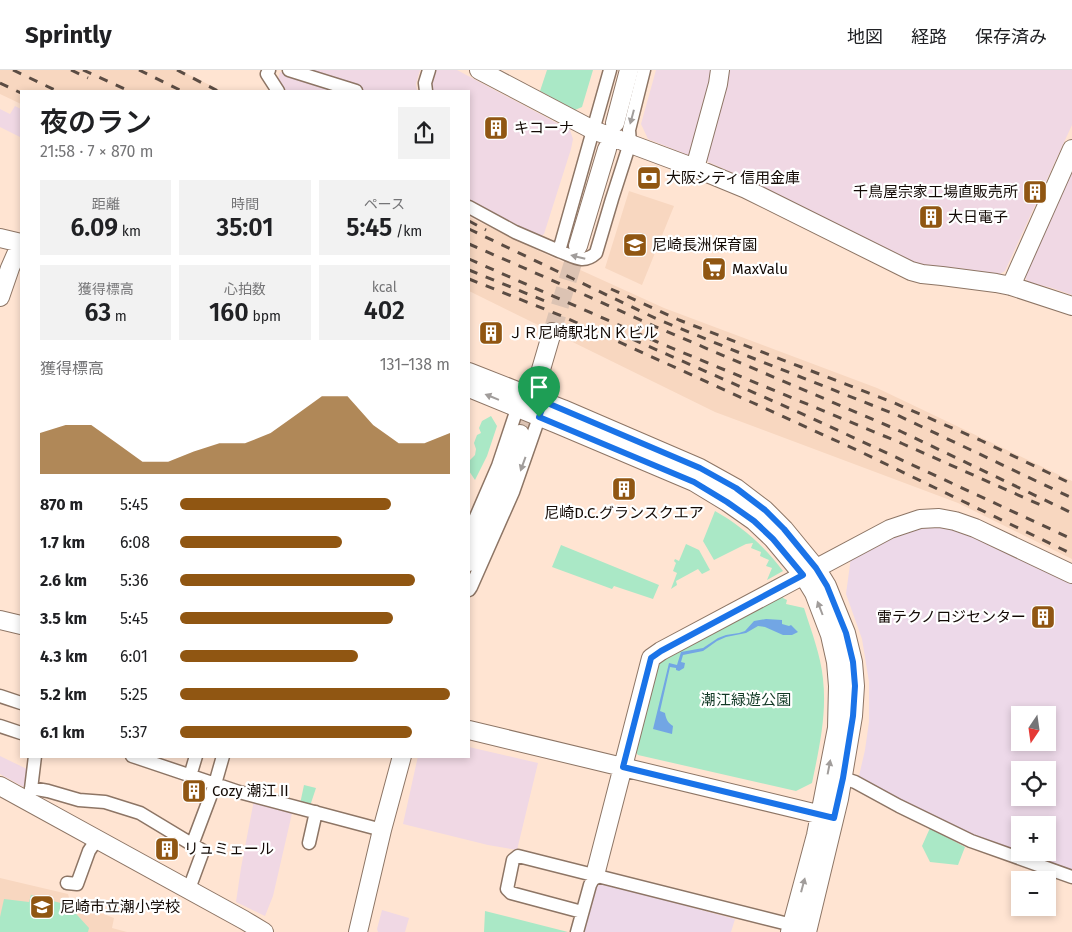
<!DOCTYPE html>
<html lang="ja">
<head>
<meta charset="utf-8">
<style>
	body { margin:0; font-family:"Fira Sans","Noto Sans JP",sans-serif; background:#f2f2f2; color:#202124; height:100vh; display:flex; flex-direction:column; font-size:19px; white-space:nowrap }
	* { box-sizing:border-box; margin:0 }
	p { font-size:16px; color:#757577 }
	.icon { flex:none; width:28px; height:28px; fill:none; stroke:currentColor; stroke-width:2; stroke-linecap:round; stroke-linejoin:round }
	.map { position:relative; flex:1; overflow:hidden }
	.panel { position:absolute; left:20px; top:20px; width:450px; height:668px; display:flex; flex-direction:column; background:#fff; border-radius:0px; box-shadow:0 2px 8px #0003 }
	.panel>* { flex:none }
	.needle { width:32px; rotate:193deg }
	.fabs { position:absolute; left:1011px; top:636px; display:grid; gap:10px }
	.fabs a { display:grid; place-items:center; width:45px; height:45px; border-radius:0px; background:#fff; box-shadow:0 2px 8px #0003; font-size:25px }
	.pin { position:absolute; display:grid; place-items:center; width:42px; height:42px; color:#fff; margin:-51px -21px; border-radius:50% 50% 50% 0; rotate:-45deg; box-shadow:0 0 5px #0007 }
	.pin .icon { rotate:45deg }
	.round { display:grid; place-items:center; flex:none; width:52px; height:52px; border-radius:0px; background:#f2f2f2 }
	.summary { display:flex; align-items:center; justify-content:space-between; height:85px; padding:0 20px }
	h1 { font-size:28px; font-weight:600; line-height:38px }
	.metrics { display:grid; grid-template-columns:repeat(3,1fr); gap:8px; height:85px; padding:5px 20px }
	.metrics div { display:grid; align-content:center; border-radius:0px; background:#f2f2f2; text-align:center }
	.metrics b { font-size:25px; font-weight:600 }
	.metrics small { font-size:14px; font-weight:400 }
	.metrics p { font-size:14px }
	.chart { height:140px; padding:10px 20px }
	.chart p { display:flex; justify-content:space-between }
	.chart svg { width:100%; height:90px; margin-top:5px; fill:#905612; opacity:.7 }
	ul { padding:0 20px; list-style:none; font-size:16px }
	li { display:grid; grid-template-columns:80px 60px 1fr; align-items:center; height:38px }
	li i { height:12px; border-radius:6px; background:#905612 }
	header { display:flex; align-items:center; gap:30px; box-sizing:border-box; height:70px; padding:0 25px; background:#fff; border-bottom:1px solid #e0e0e0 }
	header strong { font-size:24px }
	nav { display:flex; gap:28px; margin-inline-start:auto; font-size:18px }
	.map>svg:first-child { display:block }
	.commercial { fill:#f0d8e4 }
	.industrial { fill:#edd9e9; fill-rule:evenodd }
	.built { fill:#f8d7c0 }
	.green { fill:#aae8c6 }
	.water { fill:#72a6e4 }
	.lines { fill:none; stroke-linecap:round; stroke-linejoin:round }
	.secondary-tunnel { stroke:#dcc3b3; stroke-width:18; stroke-dasharray:18 9; stroke-linecap:butt }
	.street-casing { stroke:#8d7565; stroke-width:15 }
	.secondary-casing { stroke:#8d7565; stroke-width:20 }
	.street { stroke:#fff; stroke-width:12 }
	.secondary { stroke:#fff; stroke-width:18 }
	.rail { stroke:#5b4c43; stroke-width:3; stroke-dasharray:9 9; stroke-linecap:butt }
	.oneway { fill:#a19d9b }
	.route-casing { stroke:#fff; stroke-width:10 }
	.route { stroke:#1a73e8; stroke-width:6 }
	.labels { text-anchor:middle; stroke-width:4.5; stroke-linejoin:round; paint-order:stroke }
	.poi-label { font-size:15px; fill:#130a05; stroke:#fff; text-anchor:start }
	.park-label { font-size:15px; fill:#123926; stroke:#fff }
</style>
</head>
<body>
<header>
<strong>Sprintly</strong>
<nav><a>地図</a><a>経路</a><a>保存済み</a></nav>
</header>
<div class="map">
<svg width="1072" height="862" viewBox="0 0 1072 862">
	<rect width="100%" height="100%" fill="#ffe4d2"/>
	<path class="commercial" d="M296,0h124l-4,14 1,7h-57z
		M436,0h21l113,60 3,9 -2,10 -27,85 -7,5 -68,-36v-112h-36l-1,-9z
		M656,0h56l-1,11 -20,73 -3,1 -40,-16 -7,-15z
		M726,0h346v55l-67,146 -5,3 -42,-6 -39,-3 -157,-79 -54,-24 -3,-8z
		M280,2l58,19h-55l-5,-11z
		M15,36l6,3 -1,28 -20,-10v-18l10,5z
		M1072,101v124l-20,-7 -24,-6 -4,-6z
		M469,677l69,16 -21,87 -29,-5 -85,-21 15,-68h51z
		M0,686l31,15 -2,19 -29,-16z
		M254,730l39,9 -20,87 -8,20 -29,-14 5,-34z
		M382,840l27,8 -4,14h-27l-1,-3z"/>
	<path class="industrial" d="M939,448l133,56v303l-101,-36 -112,-65 6,-26 4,-28v-40l-7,-43 -16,-45 5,-37 39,-28zM1020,645h28v27h-28zM1020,700h28v28h-28zM1020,755h28v27h-28z
		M601,813l134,36 -4,13h-148l11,-45z"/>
	<path class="built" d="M0,0h179l43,21h-201v13l-21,-10z
		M629,121l45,15 -32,79 -37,-17z
		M469,147l74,36 121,55 213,80 195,93v78l-114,-56 -243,-91 -246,-121z
		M0,808l68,16 2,7 44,17 -2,10 15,4h-127z"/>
	<path class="green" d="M547,0h46l-11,37 -7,3 -35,-19z
		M491,346l6,10 -10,30 -12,24 -6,-9 1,-11 5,-5 1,-6 -2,-6 3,-8 4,-2 -2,-5 3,-7z
		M715,441c27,15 50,36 68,60l-16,9 5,-12 -6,-2 3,-6 -9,-4 1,-4 -10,-4 2,-5 -7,1 -32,16 -11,-19z
		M686,474l13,6 11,20 -8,4 -4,-5 -22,12 1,4 -6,4 6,-16 -4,-2 3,-8 -2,-2 1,-2 4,2z
		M561,475l98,40 -6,14 -39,-13 -2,3 -60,-22z
		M784,522l-1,6 4,2 -1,4 18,4c7,22 17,48 19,71 4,35 -4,70 -11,104l-16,8 -158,-36 -4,-5 22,-87z
		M304,715l12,3 -6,18 -10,-2z
		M930,758l35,19 -7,18 -28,-3 -8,-16z
		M31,825l37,10 21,23 -1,4h-88v-15l4,-18 25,3z
		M485,841l83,21h-84z"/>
	<path class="water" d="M766,549l16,1v4l7,2 2,-1 7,7 -6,3h-9l-18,-8 -7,-1 -12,7 -20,4 -9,4 -14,10 -20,4 -2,7 4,1 -1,5 -5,3 -3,-1v-2l-6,-1 -10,44 5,2c1,6 3,10 8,13l-1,8 -19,-5 16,-66 8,2 4,-13 22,-4 15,-10 8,-3 13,-2 6,-2 9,-10z"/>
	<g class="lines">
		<path class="secondary-tunnel" d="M552,262l26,-86
			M520,364l12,-36"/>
		<defs>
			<path id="street" d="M269,0l-2,4 11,17
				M289,0l67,21
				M610,0l-51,181c14,5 24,14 37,2l16,-54 18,-56 -1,-13 15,-60
				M426,21l-1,-8 4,-13
				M469,137l46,25 44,19
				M469,463l29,-67 22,-66
				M469,520l2,-3 42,-95 29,-83
				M0,626l21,7
				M0,656l21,7
				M132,686l107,36 143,38
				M190,706l6,-20
				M843,708l12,4 44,24 72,35 101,36
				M31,718l17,3 31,9 26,2 35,11 63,38 -14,38
				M29,726l2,-7 4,-33
				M309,773l7,-31
				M192,775l23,-61 8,-28
				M67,813l10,1 12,-33 8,-12
				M582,842l-71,-19 -4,-4 6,-29 5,-4 274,69
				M577,862l13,-47 5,-10"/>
			<path id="secondary" d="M479,0l114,60 102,38 51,21 165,82 11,3 20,2 54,7 15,3 61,20
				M615,53l14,-53
				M695,98l23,-84 2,-14
				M0,168l21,5
				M578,176l29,-97
				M1011,216l61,-137
				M0,227l10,-29 11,-25
				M469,302l94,37 137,59 36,20 29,22 19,19 32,39 11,18 19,47 7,29 2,24 -2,30 -14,83 -32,133
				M537,313l15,-51
				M469,318l88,36 137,58 33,20 27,19 19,18 30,36 11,18 16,42 6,27 2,24 -1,42 -21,107 -26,97
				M469,492l25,-58 26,-70
				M0,550l21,5
				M469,660l361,87
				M0,716l244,134 20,12
				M595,805l56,-217 10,-7 229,-122 30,-10 19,-1 16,3 20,7 97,46
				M358,862l24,-102 20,-74"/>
		</defs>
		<use href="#street" class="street-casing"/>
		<use href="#secondary" class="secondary-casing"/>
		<use href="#street" class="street"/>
		<use href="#secondary" class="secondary"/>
		<path class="rail" d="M13,0l44,21
			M71,0l17,8
			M83,0l46,21
			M139,0l43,21
			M177,0l41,21
			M0,13l21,10
			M469,151l17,9
			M469,159l188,90 93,38 147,58 74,35 101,48
			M469,174l78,34 107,48 246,105 172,82
			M469,189l186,82 246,102 142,63
			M469,200l81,33
			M469,209l93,37 299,136 211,102
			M611,219l68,31 213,82 88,38 92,44
			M616,262l191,84 265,123"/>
	</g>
	<defs><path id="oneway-solid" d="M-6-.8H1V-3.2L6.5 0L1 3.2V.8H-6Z" transform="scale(1.25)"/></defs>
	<g class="oneway">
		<use href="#oneway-solid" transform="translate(632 47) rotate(105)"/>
		<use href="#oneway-solid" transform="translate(578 187) rotate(-166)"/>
		<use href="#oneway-solid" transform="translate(492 327) rotate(-158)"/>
		<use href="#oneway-solid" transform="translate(523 394) rotate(110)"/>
		<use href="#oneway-solid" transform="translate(820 538) rotate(-111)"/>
		<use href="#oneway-solid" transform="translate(829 697) rotate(-79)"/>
		<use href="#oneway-solid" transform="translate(803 815) rotate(-75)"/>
	</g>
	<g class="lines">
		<defs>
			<path id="route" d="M545,332l155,66 36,20 29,22 19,19 32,39 11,18 19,47 7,29 2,24 -2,30 -10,62 -9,40 -211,-51 28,-109 10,-7 142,-76 -30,-36 -19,-18 -27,-19 -33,-20 -155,-65z"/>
		</defs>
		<use href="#route" class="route-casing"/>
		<use href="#route" class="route"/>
	</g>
	<defs>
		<symbol id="building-square" viewBox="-11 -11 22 22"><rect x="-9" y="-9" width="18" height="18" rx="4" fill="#905612" stroke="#fff"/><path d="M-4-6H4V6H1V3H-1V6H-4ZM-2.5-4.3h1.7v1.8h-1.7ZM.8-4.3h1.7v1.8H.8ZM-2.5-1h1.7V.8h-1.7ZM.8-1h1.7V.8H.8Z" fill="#fff"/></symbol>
		<symbol id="bank-square" viewBox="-11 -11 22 22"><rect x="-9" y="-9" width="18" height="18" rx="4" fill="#905612" stroke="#fff"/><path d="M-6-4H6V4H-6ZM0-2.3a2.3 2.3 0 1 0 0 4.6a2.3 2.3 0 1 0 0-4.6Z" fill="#fff"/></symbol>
		<symbol id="school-square" viewBox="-11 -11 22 22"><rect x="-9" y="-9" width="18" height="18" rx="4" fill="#905612" stroke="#fff"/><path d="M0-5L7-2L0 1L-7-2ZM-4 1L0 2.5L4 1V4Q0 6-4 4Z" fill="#fff"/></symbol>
		<symbol id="supermarket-square" viewBox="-11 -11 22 22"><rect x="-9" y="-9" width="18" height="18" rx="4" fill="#905612" stroke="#fff"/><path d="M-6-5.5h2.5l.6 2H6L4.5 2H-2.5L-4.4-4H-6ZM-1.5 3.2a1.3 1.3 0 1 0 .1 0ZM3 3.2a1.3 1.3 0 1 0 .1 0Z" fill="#fff"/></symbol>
	</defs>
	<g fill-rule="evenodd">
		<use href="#building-square" x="482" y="44" width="28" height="28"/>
		<use href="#bank-square" x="635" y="94" width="28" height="28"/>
		<use href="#building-square" x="1021" y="108" width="28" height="28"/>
		<use href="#building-square" x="917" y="133" width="28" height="28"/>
		<use href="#school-square" x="621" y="161" width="28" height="28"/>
		<use href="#supermarket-square" x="700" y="185" width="28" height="28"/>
		<use href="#building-square" x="477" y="249" width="28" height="28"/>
		<use href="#building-square" x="610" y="405" width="28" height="28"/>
		<use href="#building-square" x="1029" y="533" width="28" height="28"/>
		<use href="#building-square" x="180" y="707" width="28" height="28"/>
		<use href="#building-square" x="153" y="765" width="28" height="28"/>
		<use href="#school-square" x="28" y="823" width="28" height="28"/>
	</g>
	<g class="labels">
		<g class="poi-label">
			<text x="514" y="63">キコーナ</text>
			<text x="666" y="113">大阪シティ信用金庫</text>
			<text x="1018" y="127" text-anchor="end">千鳥屋宗家工場直販売所</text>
			<text x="948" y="152">大日電子</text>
			<text x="652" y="180">尼崎長洲保育園</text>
			<text x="732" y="204">MaxValu</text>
			<text x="508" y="268">ＪＲ尼崎駅北ＮＫビル</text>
			<text x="624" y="448" text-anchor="middle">尼崎D.C.グランスクエア</text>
			<text x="1026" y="552" text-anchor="end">雷テクノロジセンター</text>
			<text x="212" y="726">Cozy 潮江Ⅱ</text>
			<text x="184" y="784">リュミェール</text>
			<text x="60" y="842">尼崎市立潮小学校</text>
		</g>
		<g class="park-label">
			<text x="746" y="635">潮江緑遊公園</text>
		</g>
	</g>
</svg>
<div class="fabs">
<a><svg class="needle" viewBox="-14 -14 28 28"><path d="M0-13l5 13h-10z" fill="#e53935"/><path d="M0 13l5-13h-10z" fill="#757577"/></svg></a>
<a><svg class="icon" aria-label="locate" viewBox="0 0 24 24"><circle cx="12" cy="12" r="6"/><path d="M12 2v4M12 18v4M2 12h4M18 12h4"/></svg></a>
<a>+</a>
<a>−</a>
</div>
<div class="pin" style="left:539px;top:347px;background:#1e9e55"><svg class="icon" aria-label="arrive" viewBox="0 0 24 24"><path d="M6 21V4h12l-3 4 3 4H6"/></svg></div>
<section class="panel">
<div class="summary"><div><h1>夜のラン</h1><p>21:58 · 7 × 870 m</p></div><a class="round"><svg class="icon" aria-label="share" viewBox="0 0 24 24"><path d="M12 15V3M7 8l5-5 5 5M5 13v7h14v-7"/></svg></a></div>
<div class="metrics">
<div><p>距離</p><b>6.09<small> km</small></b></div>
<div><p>時間</p><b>35:01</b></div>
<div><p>ペース</p><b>5:45<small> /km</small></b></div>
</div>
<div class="metrics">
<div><p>獲得標高</p><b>63<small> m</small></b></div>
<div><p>心拍数</p><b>160<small> bpm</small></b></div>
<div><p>kcal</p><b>402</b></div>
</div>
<div class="chart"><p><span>獲得標高</span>131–138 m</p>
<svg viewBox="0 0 160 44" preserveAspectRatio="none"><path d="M0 44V24L10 20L20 20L30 29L40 38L50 38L60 33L70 29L80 29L90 24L100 15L110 6L120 6L130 20L140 29L150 29L160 24V44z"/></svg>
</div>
<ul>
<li><b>870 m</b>5:45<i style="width:78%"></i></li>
<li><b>1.7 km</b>6:08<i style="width:60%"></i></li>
<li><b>2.6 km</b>5:36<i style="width:87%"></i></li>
<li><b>3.5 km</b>5:45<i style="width:79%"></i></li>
<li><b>4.3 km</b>6:01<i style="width:66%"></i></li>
<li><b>5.2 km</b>5:25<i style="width:100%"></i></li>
<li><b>6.1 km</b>5:37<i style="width:86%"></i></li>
</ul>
</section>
</div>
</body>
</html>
